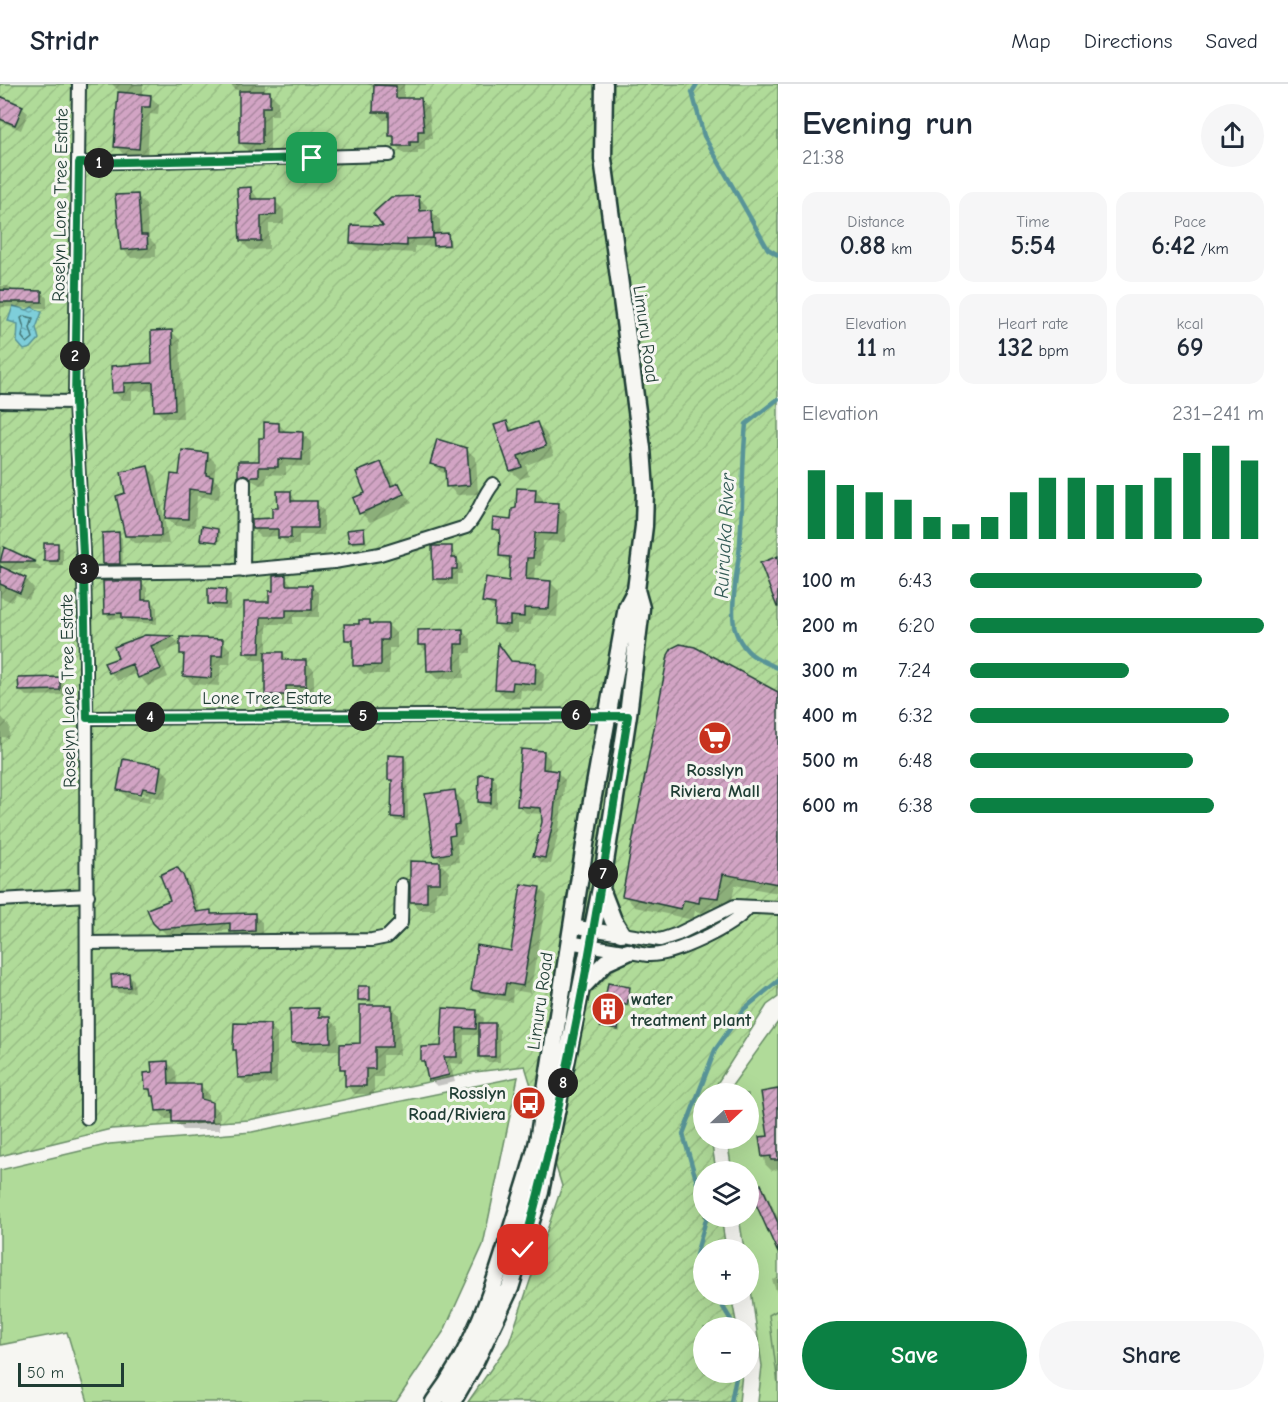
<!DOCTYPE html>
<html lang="en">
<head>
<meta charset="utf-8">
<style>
	body { margin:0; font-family:"Comic Neue",sans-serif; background:#f6f6f7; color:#1f2937; height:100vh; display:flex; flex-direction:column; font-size:22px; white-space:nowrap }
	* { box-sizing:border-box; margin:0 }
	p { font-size:20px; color:#747a83 }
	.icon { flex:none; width:33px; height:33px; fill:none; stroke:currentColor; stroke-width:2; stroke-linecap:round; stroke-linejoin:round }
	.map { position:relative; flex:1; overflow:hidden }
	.panel { display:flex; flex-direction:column; background:#fff; width:510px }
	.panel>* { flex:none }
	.needle { width:39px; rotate:68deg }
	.controls { position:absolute; left:693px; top:999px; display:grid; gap:12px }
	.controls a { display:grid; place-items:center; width:66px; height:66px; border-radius:50%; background:#fff; box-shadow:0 6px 24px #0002; font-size:30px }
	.scale { position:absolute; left:18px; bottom:15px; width:106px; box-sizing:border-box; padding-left:6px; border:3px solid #1f3d34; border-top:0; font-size:16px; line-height:21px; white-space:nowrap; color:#1f3d34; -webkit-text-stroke:4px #f6f6f2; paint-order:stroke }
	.pin { position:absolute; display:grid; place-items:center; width:51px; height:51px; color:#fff; margin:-26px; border-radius:12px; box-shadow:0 3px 9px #0006 }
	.km { position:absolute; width:30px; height:30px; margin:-15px; border-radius:50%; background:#222; color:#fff; font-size:16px; line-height:30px; text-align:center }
	.round { display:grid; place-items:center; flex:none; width:63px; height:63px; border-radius:32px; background:#f6f6f7 }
	.headline { display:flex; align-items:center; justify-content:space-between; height:102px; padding:0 24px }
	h1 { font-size:33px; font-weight:600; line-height:45px }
	.stats { display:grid; grid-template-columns:repeat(3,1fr); gap:9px; height:102px; padding:6px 24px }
	.stats div { display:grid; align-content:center; border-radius:15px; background:#f6f6f7; text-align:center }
	.stats b { font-size:26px; font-weight:600 }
	.stats small { font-size:16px; font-weight:400 }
	.stats p { font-size:16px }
	.chart { height:168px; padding:12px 24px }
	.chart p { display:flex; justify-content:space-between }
	.chart svg { width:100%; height:108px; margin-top:6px; stroke:#0b8043; stroke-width:6 }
	.cta { display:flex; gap:12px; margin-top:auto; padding:12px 24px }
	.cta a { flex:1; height:69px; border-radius:36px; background:#0b8043; color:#fff; font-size:24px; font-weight:600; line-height:69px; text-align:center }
	.cta a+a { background:#f6f6f7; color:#1f2937 }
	ul { padding:0 24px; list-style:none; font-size:20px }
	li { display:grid; grid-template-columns:96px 72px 1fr; align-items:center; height:45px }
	li i { height:15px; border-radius:8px; background:#0b8043 }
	header { display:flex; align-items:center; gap:36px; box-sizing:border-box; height:84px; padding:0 30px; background:#fff; border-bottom:2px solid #e0e1e3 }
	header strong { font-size:28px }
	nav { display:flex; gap:33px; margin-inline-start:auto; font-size:21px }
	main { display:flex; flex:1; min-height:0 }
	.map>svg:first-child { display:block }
	.grass { fill:#b0db99; stroke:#688c66; stroke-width:1.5 }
	.forest { fill:url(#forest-firs); stroke:#688c66; stroke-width:1.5 }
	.garden { fill:url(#garden-furrows); stroke:#688c66; stroke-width:1.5 }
	.water { fill:url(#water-ripples); stroke:#589498; stroke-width:1.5 }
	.shadow { fill:#0003; fill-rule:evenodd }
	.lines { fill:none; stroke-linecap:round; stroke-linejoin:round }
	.shore { stroke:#457776; stroke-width:1.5 }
	.stream { stroke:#589498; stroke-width:4.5 }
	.building { fill:url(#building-hatch); stroke:#1f3d34; stroke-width:1.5 }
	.street-casing { stroke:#1f3d34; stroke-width:16 }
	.secondary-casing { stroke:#1f3d34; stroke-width:21 }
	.street { stroke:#f6f6f2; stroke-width:12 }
	.secondary { stroke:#f6f6f2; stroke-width:16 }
	.route-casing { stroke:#fff; stroke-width:12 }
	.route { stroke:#0b8043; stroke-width:8 }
	.labels { text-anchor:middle; stroke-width:6; stroke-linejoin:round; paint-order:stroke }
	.street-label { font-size:18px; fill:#1f3d34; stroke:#f6f6f2 }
	.poi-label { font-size:18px; font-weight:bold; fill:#1f3d34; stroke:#f6f6f2 }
	.water-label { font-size:20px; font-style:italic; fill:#325a55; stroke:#f6f6f2 }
</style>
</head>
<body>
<header>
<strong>Stridr</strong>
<nav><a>Map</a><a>Directions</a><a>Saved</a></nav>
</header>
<main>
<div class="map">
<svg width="778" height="1318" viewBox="0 0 778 1318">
	<defs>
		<pattern id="forest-firs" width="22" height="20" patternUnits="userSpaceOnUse" patternTransform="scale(1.5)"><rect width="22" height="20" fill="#b0db99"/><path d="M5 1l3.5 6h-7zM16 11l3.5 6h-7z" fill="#97bd84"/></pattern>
		<pattern id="garden-furrows" width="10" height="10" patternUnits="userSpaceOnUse" patternTransform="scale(1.5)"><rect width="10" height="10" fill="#b0db99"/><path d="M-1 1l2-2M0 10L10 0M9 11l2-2" fill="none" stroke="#97bd84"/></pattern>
		<pattern id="water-ripples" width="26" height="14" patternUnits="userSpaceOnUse" patternTransform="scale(1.5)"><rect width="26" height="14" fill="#7eceda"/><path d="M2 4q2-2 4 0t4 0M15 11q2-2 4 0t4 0" fill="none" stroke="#67a8b2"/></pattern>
		<pattern id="building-hatch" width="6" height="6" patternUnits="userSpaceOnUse" patternTransform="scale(1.5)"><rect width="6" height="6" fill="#d2a4c4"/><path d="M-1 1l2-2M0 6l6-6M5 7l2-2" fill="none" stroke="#aa87a0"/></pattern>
	</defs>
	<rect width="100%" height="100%" fill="#f6f6f2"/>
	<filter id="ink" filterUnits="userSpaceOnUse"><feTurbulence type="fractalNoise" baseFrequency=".0167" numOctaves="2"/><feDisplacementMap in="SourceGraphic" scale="12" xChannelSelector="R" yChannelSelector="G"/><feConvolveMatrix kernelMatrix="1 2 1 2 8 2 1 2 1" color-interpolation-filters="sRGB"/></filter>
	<g filter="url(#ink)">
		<path class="grass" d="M778,938v380h-20l4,-36 -13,-90 -1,-26 -4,-1 -5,-32 9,-1v-44l-16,-1 -5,-32 21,-1v-44h-22z
			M518,993l-35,168 -39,86 -48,71h-308l-21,-70 -67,13v-175l110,-26 142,-12z"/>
		<path class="forest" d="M778,1226v74l-9,-69z"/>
		<path class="garden" d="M0,0h778v913l-11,8 -56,88 -7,1v44l7,1 5,32 -12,1v44l17,1 5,32 -22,1v44l27,1 6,32 -33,1v44l38,1 -3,29h-271l41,-59 53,-157 -37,-120 -50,6 -226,48 -138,9 -111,27z"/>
		<path class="water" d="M13,222l14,4 5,-3 10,5 -6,16 3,11 -8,9 -7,2 -7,-8 1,-18 -10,-3z"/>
		<path class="shadow" d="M112,0h31v12h7l9,9 -1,10 -8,-1 -3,42 -23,-1 -8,-9 4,-54z
			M230,0h35v9h5l8,8v14h-8v36h-22l-8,-8v-53h-4z
			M367,0h37v16h17l8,8 3,31h-7v11h-7v4h-14l-9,-9v-4l-5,-6v-15h-7l-8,-9v-24z
			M0,14l22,10 6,5 -7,17 -21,-9z
			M251,105l9,12h15l9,9v14h-15v25l-19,1 -9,-9z
			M137,112l9,9 3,33 7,7v12l-25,1 -8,-9z
			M419,114l8,8v6h5l8,8v15l10,2 1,10 -36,-1v7l-55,-3 -8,-8 35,-15z
			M0,202h8l7,6h27l5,6v10l-47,-1z
			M172,248l8,8 3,78h-19l-8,-8 -1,-20 -23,1v9h-10l-8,-8 -1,-25 41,-3z
			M506,338l9,9 22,-7 9,9 8,22 -28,10 3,11 -9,3 -9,-8z
			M279,340l8,9 15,1 9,8 -1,25 -24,-1v9l-19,-1 -1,10 -6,1 -7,-4 -6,3 -8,-8 21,-13z
			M466,365l10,9 2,36 -21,1 -9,-9 -1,-12 -6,-2 -9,-8z
			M207,370l9,9 -2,16 7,7 -2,13 -22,-3 -2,31 -20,-1 -9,-8 14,-41z
			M380,379l9,9 6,14 4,-1 13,18 -42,19 -9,-9z
			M148,384l8,8 13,68 -35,-1 -8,-8z
			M535,406l8,9v5l15,1 9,8 -2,29 -22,-1 -2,25 -6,-1 -1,16 16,1 9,9 -2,26 -25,-2 -1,10 -13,-1v9l-14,-1 -9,-9 1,-13 -12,-9 26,-18 1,-19 -11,-9 1,-19 -7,-7 19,-8 5,-12z
			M290,409l8,10h18l8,8v24h-25v10h-11l-9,-9 -18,1 -8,-8 21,-10z
			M218,446l2,2 -1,11 -17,-4z
			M363,446l4,13 -15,1 -2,-2z
			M118,450l4,4 1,30h-14l-5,-4z
			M57,461l6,5v16h-12l-5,-5z
			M451,464l11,17v9h-5v11l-17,-1 -6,-5z
			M5,465l30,14 7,7h-34l-8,-8z
			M0,483l26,12 8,9 -5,12 -13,-5 -4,7 -12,-5z
			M285,493l8,9h19l7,8v23h-26v7h-26v29h15l8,9h15l9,8v24h-20v9h-18l-9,-9v-34h-14l-8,-7v-49h25z
			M141,498l6,6v13h5l5,6v17l-29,-2 -4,-4 -14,1 -5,-6z
			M226,506l5,6 -1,14 -15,-1 -5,-5z
			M370,537l4,4h14l9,9v14h-8v26h-25l-9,-9v-17l-9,-9 14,-14z
			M462,547l9,8v14h-8l1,25 -27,1 -9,-9v-17l-8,-8z
			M145,552l29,2 7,7 -22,9 9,23 -20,9 -11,-13 -19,8 -8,-9 10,-14z
			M222,557l9,9 -1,14h-9l-2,22 -26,-2 -9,-9 1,-18 -4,-4z
			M499,563l14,16 23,2 8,9 -1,18 -22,-2 -1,8 -15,-1 -9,-9z
			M59,595l6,6v10l-39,1 -6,-6z
			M778,608v201l-43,-8 -5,24 -19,-2 -1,7 -15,-3 -2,9 -58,-13 -11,-12z
			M0,631l10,12 -2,11 -6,-1 -2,11z
			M543,668l7,7v13l8,1 7,7 -6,50 -8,34 -10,-1 -6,-7 8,-42 -17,-1 -7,-7z
			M403,673l4,4 1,60h-12l-4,-4 2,-34 -4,-4z
			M160,683l9,9 -4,23 -14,-3 -1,6 -22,-4 -9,-9zM127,706l22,4 -1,3 -21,-4z
			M492,692l5,6v26l-12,-1 -6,-6z
			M454,708l9,9 4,32 -5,1 1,10h-6l2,18 -18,2 8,8 -1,19h-12l-1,19h-15l-9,-9 1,-39 31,1 -8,-8z
			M177,785l13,15 10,29 54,2 8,7v16h-23l-8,-8 -63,6 -14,-14 18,-21z
			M539,804l8,8 -17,97 -17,-3 -1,12 -32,-5 -8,-8 40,-37z
			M128,891l6,5 1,12 -16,1 -5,-5z
			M610,901l22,6 -3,16 -5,-1 -4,26 -18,-5z
			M369,903l3,15h-10l-3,-3z
			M391,922l8,9 1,40h-17v22h-9v17h-19l-9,-9v-13l-4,-4z
			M318,926l20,17 1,23 -38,1 -9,-9z
			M444,926l32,1 8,7 -1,7h11l6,5v32h-13l-6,-6v-21h-17l-1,29 -13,-1 5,19 -18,4 -8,-7 -6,-18 20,-14z
			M269,941l8,8v50l-30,2 -8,-8 -1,-24 -3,-3z
			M167,978l9,9 1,14h23l9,9v9l11,9v18h-37l-9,-11h-8l-9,-9 -1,-11 -9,-11 7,-14z
			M778,1007v78l-6,2 -7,-7 -4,-26 8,-1z
			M760,1102l6,6 12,26v22z
			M778,1194v18l-6,-16z"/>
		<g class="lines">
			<path class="shore" d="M24,232l9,2 -3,10 3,10 -6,5 -5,-6 2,-9 -3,-10z"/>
			<path class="stream" d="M697,0l-5,8 12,44 64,113 10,6
				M778,315l-32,25c-4,40 -3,79 -6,119 -1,23 -13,73 -3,92 10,21 21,24 41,33
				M704,1123l-21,-73 32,-84 29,-41 34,-28
				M704,1177l-8,-6 11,-39
				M715,1210l16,26 1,8
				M731,1318l6,-30"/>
		</g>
		<path class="building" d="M374,1l22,1v12h25l3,33h-6v11h-8v4h-16v-10h-5v-24h-16z
			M239,7h31v16h-8v37l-23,-1z
			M118,8l33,3 -1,12h-8l-3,42 -25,-2z
			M0,12l23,10 -8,19 -15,-6z
			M251,103v12h25v16l-15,1v25h-21l-3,-53z
			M138,110l3,41h6l1,13 -27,2 -6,-55z
			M419,112l1,15 12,-1 1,28 -26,1v7l-57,-3 1,-18 32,1 -10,-13 18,-16z
			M448,149l1,12 -15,1 -1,-12z
			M0,206l42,1v11h-42z
			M172,246l3,80 -21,1 -1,-29 -29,1v9l-12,1 -1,-27 41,-3 -1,-32z
			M507,337l3,10 27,-9 9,24 -28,10 4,11 -12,4 -16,-46z
			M264,338l15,1v8l24,1 -1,28 -24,-1v8h-19v9h-6l-2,2 -7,-4 -6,3v-16h21v-23h5z
			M437,355l30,9 3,37 -24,2 -1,-19 -15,-4z
			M182,366l26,3 -2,22 7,2 -2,15 -22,-3 -1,30 -23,-1 6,-44 8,1z
			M381,378l10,24 8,-3 5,11 -45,20 -6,-16 12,-5 -9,-21z
			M148,382l13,58v12h-36l-9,-40 9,-3 -4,-21z
			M517,404l19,1 -1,13 24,1 -2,31 -22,-1 -2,25h-6l-1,21 25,2 -2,28 -25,-1v9l-14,-1v9l-16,-1 1,-20 -13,-2 4,-25 23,4 1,-24 -11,-1 1,-26 -8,-1 1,-11 18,2 1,-11 4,-1z
			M277,407h14v10h26v27h-26v10h-13v-9h-26v-10l20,-1v-10h6z
			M202,442l16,3 -1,13 -17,-2z
			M364,444l1,13 -16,1 -2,-12z
			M119,448l1,32h-17l-1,-31z
			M44,459h14v18h-14z
			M432,462h20v12h5v11h-5v10h-19z
			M4,463l32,15h-36z
			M778,472v51h-1l-17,-44z
			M0,482l26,12 -6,15 -20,-9z
			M286,491v10h26v25h-26v7h-25l-1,36h-16v-51h25v-11h4v-15z
			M103,497h39v19h10l1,19 -31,-1v-5l-18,1z
			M208,504l18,1 -1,16 -17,-1z
			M359,536h11v4h18v16h-7v25l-28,1v-26h-8l-1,-16h15z
			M463,545v15h-8v26l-28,1 -1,-26h-8v-15z
			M145,551l29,1 -23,10 10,23 -23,9 -6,-14 -23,9 -5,-10 14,-5 -4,-11z
			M180,553l43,2 -1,17h-10l-1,22 -28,-2 1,-22h-4z
			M498,559l13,18 25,2 -1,21 -22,-2 -1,8 -17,-1z
			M680,560l15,3 83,45v192l-55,-10 -5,24 -18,-2 -1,7 -15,-3 -3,9 -59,-13 46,-241 4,-7z
			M265,568h18v8h23v26h-20v9h-21z
			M60,593v13l-41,1 -1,-13z
			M521,665l23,2 -1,18 15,2 -5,52 -8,35 -12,-2 9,-34 -1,-14 -24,-2z
			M388,671l16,1v62l-13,-1 1,-37h-4z
			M123,675l38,7 -4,25 -14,-3 -2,6 -24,-4z
			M479,690l13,1 -1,28 -13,-1z
			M455,706l4,34 -5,1 1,10 -6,1 2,17 -17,3 -9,-62z
			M410,777l30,1v21h-13v19h-17z
			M177,783l6,8 13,37 15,-2v4l44,-1v18l-25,1v-9l-71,6 -6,-6 -6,-14 23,-9 -10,-25z
			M521,800l19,3 -17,99 -17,-3 -2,12 -33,-5 6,-45 34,6z
			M129,889l1,14 -18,1 -1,-13z
			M608,899l22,4 -3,18 -5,-1 -4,26 -18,-3z
			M358,902h12v14h-12z
			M360,921h32v42h-17v22h-9v17h-21v-17h-5v-25l20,-1z
			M319,924v9h11l1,25 -40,1 -1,-34z
			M443,924l34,2 -1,19 -19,-1v29h-13l5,18 -21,5 -4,-19h-3v-14l20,-1z
			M234,939l36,1v52l-32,2 -2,-28h-3z
			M479,939h16v34h-16z
			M168,977l1,23h32v15l11,3v20h-40v-12l-16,1 -2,-15h-3l-1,-7h-5l-1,-16 8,-1 -1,-10z
			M778,1005v71h-7v-4l-9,1 -3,-20 9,-1 -7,-44z
			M761,1100l17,39v30l-29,-64z"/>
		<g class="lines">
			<defs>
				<path id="street" d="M79,0l-4,318 9,171 2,87 1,458
					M79,79l310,-8
					M0,317l75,1
					M243,487l1,-89
					M84,489l149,-2 101,-9 46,-8 86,-27c12,-11 16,-30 27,-43
					M87,634l541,-3
					M0,816l88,-5
					M571,842l89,14 18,-6 57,-28 43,2
					M568,858l80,13c25,1 85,-28 100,-47
					M87,859l285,-3 15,-3 14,-14 1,-38"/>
				<path id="secondary" d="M601,805l12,31 8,13
					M584,901l22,-23 22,-10
					M434,1318c40,-53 59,-111 78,-174 9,-29 19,-57 26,-87l53,-334 36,-200 9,-17 8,-64 1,-35 -3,-43 -39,-289 1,-75
					M452,1318l23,-40 35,-74 30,-96 61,-304 27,-173 13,-107 -5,-18"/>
			</defs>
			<use href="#street" class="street-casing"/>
			<use href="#secondary" class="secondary-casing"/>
			<use href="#street" class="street"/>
			<use href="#secondary" class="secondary"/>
		</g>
	</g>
	<g class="lines" filter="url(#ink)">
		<defs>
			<path id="route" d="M312,74l-233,5 -4,239 9,171 3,145 541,-2c-28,179 -56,359 -105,534"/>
		</defs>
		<use href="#route" class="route-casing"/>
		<use href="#route" class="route"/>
	</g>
	<defs>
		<symbol id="supermarket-disc" viewBox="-11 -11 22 22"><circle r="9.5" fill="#c8321e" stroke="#f6f6f2"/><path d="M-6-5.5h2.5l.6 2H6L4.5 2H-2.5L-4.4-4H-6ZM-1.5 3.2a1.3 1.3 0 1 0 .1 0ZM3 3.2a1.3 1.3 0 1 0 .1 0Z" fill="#fff"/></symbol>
		<symbol id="building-disc" viewBox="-11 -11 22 22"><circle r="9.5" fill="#c8321e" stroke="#f6f6f2"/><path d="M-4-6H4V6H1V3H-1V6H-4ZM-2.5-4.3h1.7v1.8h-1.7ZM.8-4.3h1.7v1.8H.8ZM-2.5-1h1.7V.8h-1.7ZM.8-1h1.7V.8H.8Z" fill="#fff"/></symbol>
		<symbol id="bus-disc" viewBox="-11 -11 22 22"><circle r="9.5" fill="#c8321e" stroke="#f6f6f2"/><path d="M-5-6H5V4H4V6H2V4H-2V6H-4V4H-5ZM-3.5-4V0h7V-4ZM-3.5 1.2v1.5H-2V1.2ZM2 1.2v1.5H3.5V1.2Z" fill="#fff"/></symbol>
	</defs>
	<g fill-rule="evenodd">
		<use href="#supermarket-disc" x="696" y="635" width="38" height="38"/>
		<use href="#building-disc" x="589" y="906" width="38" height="38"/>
		<use href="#bus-disc" x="510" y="1000" width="38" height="38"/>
	</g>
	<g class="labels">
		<g class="street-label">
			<text transform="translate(60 121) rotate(-89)" y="6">Roselyn Lone Tree Estate</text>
			<text transform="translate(646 250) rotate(82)" y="6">Limuru Road</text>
			<text transform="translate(68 607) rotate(-91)" y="6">Roselyn Lone Tree Estate</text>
			<text x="267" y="620">Lone Tree Estate</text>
			<text transform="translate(540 917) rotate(-82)" y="6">Limuru Road</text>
		</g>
		<g class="poi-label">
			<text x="715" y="692">Rosslyn<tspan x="715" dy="21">Riviera Mall</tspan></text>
			<text x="631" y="921" text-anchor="start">water<tspan x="631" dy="21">treatment plant</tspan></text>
			<text x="506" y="1015" text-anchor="end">Rosslyn<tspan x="506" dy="21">Road/Riviera</tspan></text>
		</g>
		<g class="water-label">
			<text transform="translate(724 452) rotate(-87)" y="7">Ruiruaka River</text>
		</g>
	</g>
</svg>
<div class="controls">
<a><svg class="needle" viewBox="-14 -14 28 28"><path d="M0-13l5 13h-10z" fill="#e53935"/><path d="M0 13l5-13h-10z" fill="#747a83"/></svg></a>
<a><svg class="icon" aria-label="layers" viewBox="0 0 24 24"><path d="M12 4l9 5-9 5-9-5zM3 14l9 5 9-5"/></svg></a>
<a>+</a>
<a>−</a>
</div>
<div class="scale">50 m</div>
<div class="pin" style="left:312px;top:74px;background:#1e9e55"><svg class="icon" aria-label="arrive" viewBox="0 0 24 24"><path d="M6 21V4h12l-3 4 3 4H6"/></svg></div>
<div class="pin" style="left:523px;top:1166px;background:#d93025"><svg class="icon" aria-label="check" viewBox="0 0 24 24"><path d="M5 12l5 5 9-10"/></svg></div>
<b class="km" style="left:99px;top:79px">1</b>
<b class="km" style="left:75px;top:272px">2</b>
<b class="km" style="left:84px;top:485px">3</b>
<b class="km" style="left:150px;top:633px">4</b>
<b class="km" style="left:363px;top:632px">5</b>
<b class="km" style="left:576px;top:631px">6</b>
<b class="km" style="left:603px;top:790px">7</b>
<b class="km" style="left:563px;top:999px">8</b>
</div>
<section class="panel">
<div class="headline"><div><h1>Evening run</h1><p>21:38</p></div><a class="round"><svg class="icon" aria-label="share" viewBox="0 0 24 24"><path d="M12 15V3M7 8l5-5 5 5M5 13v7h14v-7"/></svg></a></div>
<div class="stats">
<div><p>Distance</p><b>0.88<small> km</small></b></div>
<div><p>Time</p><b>5:54</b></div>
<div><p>Pace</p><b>6:42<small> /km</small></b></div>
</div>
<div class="stats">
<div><p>Elevation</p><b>11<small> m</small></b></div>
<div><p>Heart rate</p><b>132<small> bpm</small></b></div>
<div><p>kcal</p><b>69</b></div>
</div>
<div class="chart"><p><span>Elevation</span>231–241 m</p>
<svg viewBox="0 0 160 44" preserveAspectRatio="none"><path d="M5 44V16M15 44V22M25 44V25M35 44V28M45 44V35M55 44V38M65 44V35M75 44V25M85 44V19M95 44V19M105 44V22M115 44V22M125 44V19M135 44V9M145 44V6M155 44V12"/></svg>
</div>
<ul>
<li><b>100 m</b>6:43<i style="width:79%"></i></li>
<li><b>200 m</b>6:20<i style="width:100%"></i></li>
<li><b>300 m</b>7:24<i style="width:54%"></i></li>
<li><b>400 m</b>6:32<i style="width:88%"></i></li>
<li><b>500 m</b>6:48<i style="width:76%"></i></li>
<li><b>600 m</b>6:38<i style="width:83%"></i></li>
</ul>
<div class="cta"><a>Save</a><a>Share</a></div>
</section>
</main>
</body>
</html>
